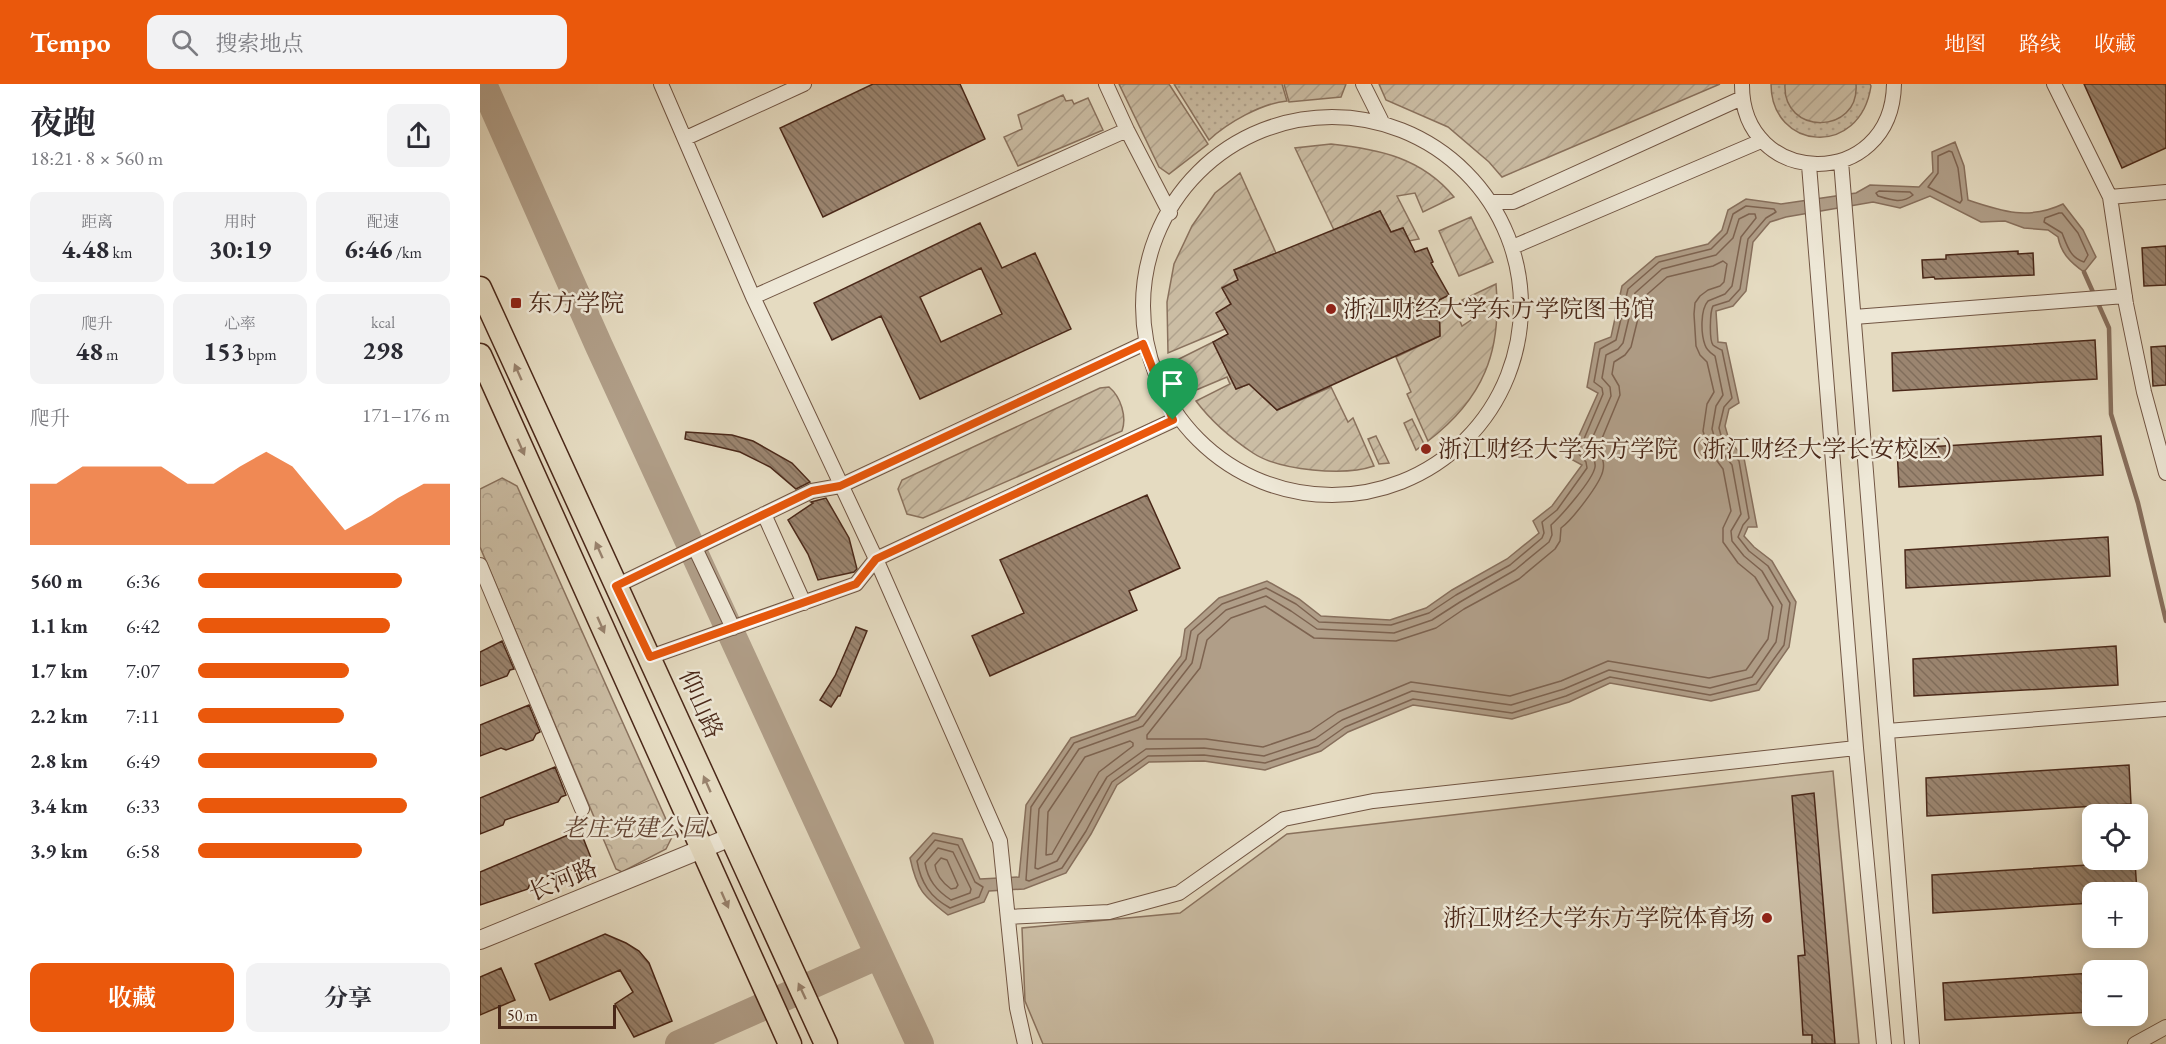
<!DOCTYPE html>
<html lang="zh">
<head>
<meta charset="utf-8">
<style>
	body { margin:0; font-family:"EB Garamond","Noto Serif SC",serif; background:#f2f2f3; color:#2b2b33; height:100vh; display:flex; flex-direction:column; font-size:22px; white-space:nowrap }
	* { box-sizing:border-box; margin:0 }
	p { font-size:20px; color:#7c7c81 }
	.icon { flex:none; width:33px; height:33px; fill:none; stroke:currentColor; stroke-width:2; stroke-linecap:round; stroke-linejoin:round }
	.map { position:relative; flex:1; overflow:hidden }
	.details { display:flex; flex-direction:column; background:#fff; width:480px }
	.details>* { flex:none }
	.fabs { position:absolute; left:1602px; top:720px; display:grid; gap:12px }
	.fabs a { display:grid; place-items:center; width:66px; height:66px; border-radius:12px; background:#fff; box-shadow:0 3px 15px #0003; font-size:30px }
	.scale { position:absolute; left:18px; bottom:15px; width:118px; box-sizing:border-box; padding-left:6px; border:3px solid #4a2819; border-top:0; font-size:16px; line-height:21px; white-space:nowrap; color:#4a2819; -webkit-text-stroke:4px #eee8d7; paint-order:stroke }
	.pin { position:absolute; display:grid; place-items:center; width:51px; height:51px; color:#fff; margin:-62px -26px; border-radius:50% 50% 50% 0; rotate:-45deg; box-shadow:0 0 6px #0007 }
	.pin .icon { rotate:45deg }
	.round { display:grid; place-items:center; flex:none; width:63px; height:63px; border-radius:12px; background:#f2f2f3 }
	.headline { display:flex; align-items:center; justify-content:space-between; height:102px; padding:0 30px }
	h1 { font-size:33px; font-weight:700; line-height:45px }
	.figures { display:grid; grid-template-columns:repeat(3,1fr); gap:9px; height:102px; padding:6px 30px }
	.figures div { display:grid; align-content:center; border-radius:12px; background:#f2f2f3; text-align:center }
	.figures b { font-size:26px; font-weight:700 }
	.figures small { font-size:16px; font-weight:400 }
	.figures p { font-size:16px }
	.chart { height:168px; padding:12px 30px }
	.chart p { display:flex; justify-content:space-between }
	.chart svg { width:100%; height:108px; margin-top:6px; fill:#ea580c; opacity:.7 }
	.cta { display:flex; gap:12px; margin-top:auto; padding:12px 30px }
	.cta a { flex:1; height:69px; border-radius:12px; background:#ea580c; color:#fff; font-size:24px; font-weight:700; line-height:69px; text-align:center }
	.cta a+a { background:#f2f2f3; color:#2b2b33 }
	ul { padding:0 30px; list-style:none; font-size:20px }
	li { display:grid; grid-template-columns:96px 72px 1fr; align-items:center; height:45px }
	li i { height:15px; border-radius:8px; background:#ea580c }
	header { display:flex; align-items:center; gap:36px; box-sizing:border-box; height:84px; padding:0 30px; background:#ea580c; color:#fff }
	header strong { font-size:28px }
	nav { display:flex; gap:33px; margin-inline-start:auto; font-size:21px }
	.search { width:420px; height:54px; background:#f2f2f3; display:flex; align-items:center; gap:15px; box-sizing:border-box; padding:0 21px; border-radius:12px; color:#7c7c81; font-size:22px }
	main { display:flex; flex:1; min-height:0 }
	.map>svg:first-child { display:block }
	.grass { fill:url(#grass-dots); stroke:#8a725e; stroke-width:1.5 }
	.forest { fill:url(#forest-crowns); stroke:#8a725e; stroke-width:1.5 }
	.garden { fill:url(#garden-furrows); stroke:#8a725e; stroke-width:1.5 }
	.pitch { fill:#cbbda4; stroke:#8a725e; stroke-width:1.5 }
	.water { fill:#b09e88; stroke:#876f5c; stroke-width:1.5 }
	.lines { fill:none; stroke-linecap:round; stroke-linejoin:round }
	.shore { stroke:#7d6350; stroke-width:1.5 }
	.stream { stroke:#876f5c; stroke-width:4.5 }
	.river { stroke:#b09e88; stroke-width:28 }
	.building { fill:url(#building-back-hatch); stroke:#4a2819; stroke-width:1.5; fill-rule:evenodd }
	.minor-casing { stroke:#715543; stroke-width:16 }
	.tertiary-casing { stroke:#715543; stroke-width:20 }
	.primary-casing { stroke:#4a2819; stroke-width:25 }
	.minor { stroke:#eee8d7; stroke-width:14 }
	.tertiary { stroke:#eee8d7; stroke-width:18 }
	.primary { stroke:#e5dbc1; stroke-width:22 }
	.oneway { fill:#98826d }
	.route-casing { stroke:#fff; stroke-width:12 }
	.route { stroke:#ea580c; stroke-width:8 }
	.poi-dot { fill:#8f2418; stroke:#eee8d7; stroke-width:2 }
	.labels { text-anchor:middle; stroke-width:5; stroke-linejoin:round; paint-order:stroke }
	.poi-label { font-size:24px; fill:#4a2819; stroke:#eee8d7; text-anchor:start }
	.street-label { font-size:24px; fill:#4a2819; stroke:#eee8d7 }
	.park-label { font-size:24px; font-style:italic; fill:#644635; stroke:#eee8d7 }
</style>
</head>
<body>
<header>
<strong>Tempo</strong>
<div class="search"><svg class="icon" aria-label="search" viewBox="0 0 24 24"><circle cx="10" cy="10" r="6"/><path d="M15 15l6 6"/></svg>搜索地点</div>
<nav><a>地图</a><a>路线</a><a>收藏</a></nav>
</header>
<main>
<section class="details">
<div class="headline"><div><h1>夜跑</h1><p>18:21 · 8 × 560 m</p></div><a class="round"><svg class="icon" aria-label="share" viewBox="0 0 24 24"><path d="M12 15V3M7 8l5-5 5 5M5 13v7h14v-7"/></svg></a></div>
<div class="figures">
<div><p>距离</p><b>4.48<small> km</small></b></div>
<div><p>用时</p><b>30:19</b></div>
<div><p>配速</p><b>6:46<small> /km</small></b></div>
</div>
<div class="figures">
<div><p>爬升</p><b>48<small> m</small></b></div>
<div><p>心率</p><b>153<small> bpm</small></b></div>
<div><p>kcal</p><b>298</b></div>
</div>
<div class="chart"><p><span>爬升</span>171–176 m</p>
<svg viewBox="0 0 160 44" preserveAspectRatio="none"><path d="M0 44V19L10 19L20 12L30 12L40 12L50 12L60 19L70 19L80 12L90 6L100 12L110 25L120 38L130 32L140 25L150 19L160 19V44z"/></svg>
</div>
<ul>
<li><b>560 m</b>6:36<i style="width:81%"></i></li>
<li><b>1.1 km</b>6:42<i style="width:76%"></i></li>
<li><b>1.7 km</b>7:07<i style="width:60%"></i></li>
<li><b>2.2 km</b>7:11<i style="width:58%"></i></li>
<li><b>2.8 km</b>6:49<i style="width:71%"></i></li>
<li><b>3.4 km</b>6:33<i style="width:83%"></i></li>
<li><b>3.9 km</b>6:58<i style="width:65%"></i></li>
</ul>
<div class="cta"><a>收藏</a><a>分享</a></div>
</section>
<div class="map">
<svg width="1686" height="960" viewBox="0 0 1686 960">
	<defs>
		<pattern id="grass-dots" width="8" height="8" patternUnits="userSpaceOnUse" patternTransform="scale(1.5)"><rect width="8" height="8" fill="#cbbda4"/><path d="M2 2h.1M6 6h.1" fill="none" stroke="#b0a28d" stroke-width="1.8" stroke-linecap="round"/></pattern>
		<pattern id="forest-crowns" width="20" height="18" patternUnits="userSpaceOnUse" patternTransform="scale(1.5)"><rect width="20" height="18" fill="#cbbda4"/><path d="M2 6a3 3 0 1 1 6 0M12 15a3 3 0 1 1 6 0" fill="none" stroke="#b0a28d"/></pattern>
		<pattern id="garden-furrows" width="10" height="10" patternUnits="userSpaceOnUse" patternTransform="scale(1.5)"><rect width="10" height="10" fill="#cbbda4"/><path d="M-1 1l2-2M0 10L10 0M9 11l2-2" fill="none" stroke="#b0a28d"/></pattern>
		<pattern id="building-back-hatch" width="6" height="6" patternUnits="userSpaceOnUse" patternTransform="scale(1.5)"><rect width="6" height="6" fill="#9b8570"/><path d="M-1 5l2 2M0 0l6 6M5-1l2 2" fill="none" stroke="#806d5b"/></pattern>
	</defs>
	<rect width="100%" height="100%" fill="#e5dbc1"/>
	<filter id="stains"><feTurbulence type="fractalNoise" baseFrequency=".00333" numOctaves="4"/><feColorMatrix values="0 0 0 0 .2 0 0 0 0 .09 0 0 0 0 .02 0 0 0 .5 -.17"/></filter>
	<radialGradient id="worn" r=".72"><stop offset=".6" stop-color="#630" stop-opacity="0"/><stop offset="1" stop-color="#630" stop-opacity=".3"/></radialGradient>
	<path class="grass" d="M694,0h108l5,17c-25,2 -60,22 -78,39z
		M1291,0h99l1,2c-11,73 -100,64 -100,-2z"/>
	<path class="forest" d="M22,394l15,8 156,349 -7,14 -44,23 -6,-3 -136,-322v-58z"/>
	<path class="garden" d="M639,0h50l39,60 -39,30 -10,-7z
		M804,0h62l-5,13 -52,5z
		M899,0h341l-218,93 -13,-15 -41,-35 -62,-27z
		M1305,0h71c4,51 -74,52 -71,0z
		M583,11l3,6 6,-1 2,4 14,-6 15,32 -85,36 -14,-29 18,-8 -4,-14z
		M851,60c48,5 91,14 123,53l-31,15 -8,-19 -18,3 22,43 -10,2 -6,-13 -12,4 -11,-21 -46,19 -39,-82z
		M760,89l36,80 -42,17 4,10 -16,7 9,18 -14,8 8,16 -57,24 -1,-51 7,-38 18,-38 23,-33z
		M991,133l22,45 -34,14 -20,-45z
		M1016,200c6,68 -13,115 -68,157l-21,-47 4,-2 -15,-35 44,-21 -1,-36 10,-5 13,31 9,-6 -9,-20z
		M733,258l23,47 13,-5 28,26 54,-23 17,35 5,-4 21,48c-29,10 -94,5 -121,-13 -21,-14 -42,-32 -57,-52l34,-17 -3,-7 -38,16 -11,-16 -5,-15z
		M629,303c12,10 18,30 13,44l-199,87 -16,-4 -9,-25 4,-9 198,-92z
		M932,335l12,25 -8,6 -12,-27z
		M896,352l13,27 -10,1 -11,-25z"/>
	<path class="pitch" d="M1353,687l26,273h-816l-18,-43 -3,-73 158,-15 107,-79z"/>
	<path class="water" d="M1475,58l9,24 4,34c35,12 61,20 95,4l20,26 13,27 -12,15c-14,-10 -23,-19 -26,-35l-10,-7 -24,-2 -19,-7 -24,1 -51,-26 -30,12 -27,-6 -87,15 -16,5 -17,20 -7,49 -13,15 -17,5 2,31 8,1 13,60 -10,6 -4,17 4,14 15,18 13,69h-9l-4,9 10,11 18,14 24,41 -7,45 -30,43 -48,11 -101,-18 -41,19 -57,17 -99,-14 -65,27 -27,19 -56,19 -61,-9 -55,1 -32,23 -26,49 -25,39 -42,16 -35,2 -5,11 -36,13c-25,-19 -31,-25 -38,-57l23,-25 29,6 18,40 39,-2 7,-72 45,-67 64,-22 46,-60 4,-27 34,-31 48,-17 32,18 22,17 69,4 36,-12 26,-18 55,-31 32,-26 -6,-12 19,-15 30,-41 -13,-7 29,-65 -11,-6 8,-44 16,-6 11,-51 34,-29 52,-13 14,-14 6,-20 18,-11 35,5 75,-11 14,-8 49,2 14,-15 -1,-20z"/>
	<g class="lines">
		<path class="shore" d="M1469,67l3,1 6,16 4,32 -2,3 -32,-16 10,-14v-17z
			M1399,107l31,1 3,3c-11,9 -22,5 -35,1l-2,-3z
			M1266,122l28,3 2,3 -10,6 -18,21 -8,50 -11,12 -16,5c-3,5 -4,34 0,39 1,1 8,5 9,5l10,48 -8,9 -5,21 4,15 16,18 10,57 -6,7 -5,12 11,14 19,15 22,37 -6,42 -28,39 -46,11 -100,-18 -44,19 -54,17 -99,-14 -68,28 -27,19 -53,17 -61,-8 -56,1 -36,26 -26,49 -24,37 -33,13 -3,-1 5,-73 43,-64 64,-23 48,-61 5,-28 31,-27 44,-16 30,16 23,18 72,3 38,-12 27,-18 54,-30 32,-27 2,-5 -2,-11 15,-12 30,-42 -1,-6 -8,-9 25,-59 -1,-6 -8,-6 6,-33 16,-9 12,-51 31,-27 52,-13 16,-16 6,-19z
			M1579,129h3l16,20 10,22 -4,7c-14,-4 -17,-17 -22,-29l-18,-11 1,-4z
			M1269,130h6l1,4 -15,19 -9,49 -7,8 -17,7c-8,9 -7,33 -3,44 2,6 6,8 10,11l8,39 -7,11 -4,23 5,17 15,19 9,49 -10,17 1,10 12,15 18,15 20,34 -6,37 -24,35 -42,11 -101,-18 -45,19 -53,16 -99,-14 -70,29 -27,19 -51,17 -60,-8 -58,1 -39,28 -50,84 -19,8 -3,-1 4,-59 40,-60 64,-23 49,-63 6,-28 28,-25 40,-14 25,15 26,18 77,4 38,-13 28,-18 55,-32 34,-28 3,-7 -1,-10c10,-9 42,-45 44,-58 1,-7 -4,-12 -8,-17l24,-54 -1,-9 -8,-9 4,-23 12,-6 5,-6 12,-50 27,-24 54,-14 17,-17 6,-19z
			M1243,177l4,3 -3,18 -4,4 -12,4 -8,6 -5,7 -1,11 2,32 4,9 7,7 7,30 -7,12 -4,27 6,19 14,19 8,42 -8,17v14l15,21 17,14 18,30 -5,32 -22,31 -37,8 -101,-17 -47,20 -51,15 -99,-14 -73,30 -28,19 -47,16 -57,-8h-59v-4l53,-67 7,-28 24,-22 34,-12 49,32 82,3 40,-13 28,-19 55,-30 36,-30 5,-8 1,-13c11,-8 40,-45 42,-58 2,-8 -2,-15 -5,-22l22,-53 -1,-9 -7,-12 2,-12 11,-7 6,-8 12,-49 24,-21 46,-11z
			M650,657l3,2v3l-34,26 -47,82 -6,1 2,-43 37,-55z
			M455,756l23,5 17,37 8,5 -4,10 -29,11c-20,-11 -29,-25 -33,-47z
			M458,764l15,4 18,37 -1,4 -19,7c-15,-10 -23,-20 -26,-37z
			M461,774l6,2 11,25 -2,3 -5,1c-8,-6 -15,-13 -16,-24z"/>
		<path class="stream" d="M1604,188l25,56 2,86 27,89 28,118"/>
		<path class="river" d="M3,0l116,262 321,698
			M199,960l200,-89"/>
	</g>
	<path class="building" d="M393,0h87l25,55 -162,78 -43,-89z
		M1604,0h82v64l-44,20z
		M900,127l11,21 12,-4 12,24 12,-4 6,14 -2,1 18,32 -10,5 1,36 -163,74 -28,-26 -13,5 -23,-47 15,-8 -12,-21 15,-9 -9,-16 16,-8 -4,-10z
		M500,139l22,45 33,-15 36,76 -151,70 -39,-83 -49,24 -18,-37zM501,184l21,46 -61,28 -21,-45z
		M1686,162v39l-22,1 -2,-38z
		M1538,167v3l15,-1 1,22 -99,4 -1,-2 -11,1 -1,-18 24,-1v-4z
		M1615,256l2,39 -204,12 -1,-38z
		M1686,262v39l-13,1 -2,-39z
		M206,348l46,3 21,6 39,22 18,19 -14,7 -26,-22 -30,-15 -55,-13z
		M1621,352l2,39 -204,12 -2,-38z
		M667,411l33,73 -51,23 8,19 -147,66 -18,-40 52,-23 -24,-53z
		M346,414l23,40 8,31 -3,3 -36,8 -10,-26 -20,-34 25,-17 -2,-1z
		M1628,453l2,39 -204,12 -1,-38z
		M376,543l11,4 -27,65h-2l-7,11 -11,-7 15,-24z
		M22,557l12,28 -4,1 -3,6 -27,10v-34z
		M1636,562l2,39 -204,11 -1,-37z
		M49,621l11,27 -4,2 -3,6 -27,10 -5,-2 -21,8v-31z
		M1649,681l2,39 -204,12 -1,-38z
		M75,683l11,28 -5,2 -3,5 -53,18 -2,5 -23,9v-36z
		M1334,709l21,251h-23v-9h-9l-5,-79 7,-1 -13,-159z
		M100,746l11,28 -7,3 -2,5 -28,11 -4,-2 -20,8 -2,6 -48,16v-33z
		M1655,778l2,30h-45v11l-159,10 -1,-38z
		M125,850l21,9 13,8 10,12 23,58 -38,16 -19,-33 18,-12 -13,-22 -70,30 -15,-36z
		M21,884l14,32 -35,15v-38z
		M1612,889v39l-147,8 -2,-37z"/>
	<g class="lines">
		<defs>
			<path id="minor" d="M181,0l92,213 123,262 124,282 17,167 8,36
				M626,0l21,46 43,83
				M883,0l18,36
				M1262,0c-1,105 150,108 152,0
				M1574,0l56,113 16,107 18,88 22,81
				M663 222a189 189 0 1 1 378 0a189 189 0 1 1-378 0Z
				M206,54l118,-54
				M1361,77l71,883
				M1329,81l47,583 28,296
				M1630,113l56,-5
				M1014,118h19l229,-104
				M1035,162l246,-105
				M273,213l374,-167
				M1374,233l271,-21
				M284,430l40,89
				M215,464l38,80
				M0,481l102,244
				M136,502l196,-95 28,-5 303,-142
				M170,573l206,-73 20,-25 298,-139
				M1407,647l279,-22
				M528,833l101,-5 70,-19 105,-74 89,-18 483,-53
				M1655,960l31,-17"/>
			<path id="tertiary" d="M0,856l251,-103"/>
			<path id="primary" d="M0,204l346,756
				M0,271l310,689"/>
		</defs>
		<use href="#minor" class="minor-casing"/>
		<use href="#tertiary" class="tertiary-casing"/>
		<use href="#primary" class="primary-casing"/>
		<use href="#minor" class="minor"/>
		<use href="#tertiary" class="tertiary"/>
		<use href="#primary" class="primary"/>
	</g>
	<defs><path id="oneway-solid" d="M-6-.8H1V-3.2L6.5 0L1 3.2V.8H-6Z" transform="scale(1.5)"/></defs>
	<g class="oneway">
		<use href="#oneway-solid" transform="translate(38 288) rotate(-114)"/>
		<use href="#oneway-solid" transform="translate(41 363) rotate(66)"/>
		<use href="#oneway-solid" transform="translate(119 466) rotate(-114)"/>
		<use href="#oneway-solid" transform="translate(121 541) rotate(66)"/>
		<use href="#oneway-solid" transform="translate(227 700) rotate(-114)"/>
		<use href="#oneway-solid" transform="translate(245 816) rotate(66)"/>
		<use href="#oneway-solid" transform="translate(322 907) rotate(-115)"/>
	</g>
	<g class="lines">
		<defs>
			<path id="route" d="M663,260l30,76 -297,139 -20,25 -206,73 -34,-71 196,-95 28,-5z"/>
		</defs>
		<use href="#route" class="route-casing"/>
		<use href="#route" class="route"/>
	</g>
	<g class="poi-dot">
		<rect x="30" y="213" width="12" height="12" rx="3"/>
		<circle cx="851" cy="225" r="6"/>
		<circle cx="946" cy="365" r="6"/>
		<circle cx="1287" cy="834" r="6"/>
	</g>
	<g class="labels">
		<g class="poi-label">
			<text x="48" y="227">东方学院</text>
			<text x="863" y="233">浙江财经大学东方学院图书馆</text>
			<text x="958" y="373">浙江财经大学东方学院（浙江财经大学长安校区）</text>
			<text x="1275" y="842" text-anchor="end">浙江财经大学东方学院体育场</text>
		</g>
		<g class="street-label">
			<text transform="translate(221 620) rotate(66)" y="8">仰山路</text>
			<text transform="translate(83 796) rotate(-22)" y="8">长河路</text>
		</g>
		<g class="park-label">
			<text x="154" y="752">老庄党建公园</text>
		</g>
	</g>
	<rect width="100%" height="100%" filter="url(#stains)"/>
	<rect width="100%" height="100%" fill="url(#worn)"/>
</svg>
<div class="fabs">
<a><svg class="icon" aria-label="locate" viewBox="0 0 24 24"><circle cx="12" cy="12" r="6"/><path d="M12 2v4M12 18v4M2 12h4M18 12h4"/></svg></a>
<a>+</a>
<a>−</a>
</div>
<div class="scale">50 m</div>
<div class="pin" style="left:693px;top:336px;background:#1e9e55"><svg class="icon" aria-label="arrive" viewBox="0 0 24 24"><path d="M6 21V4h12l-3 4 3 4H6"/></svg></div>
</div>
</main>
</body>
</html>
